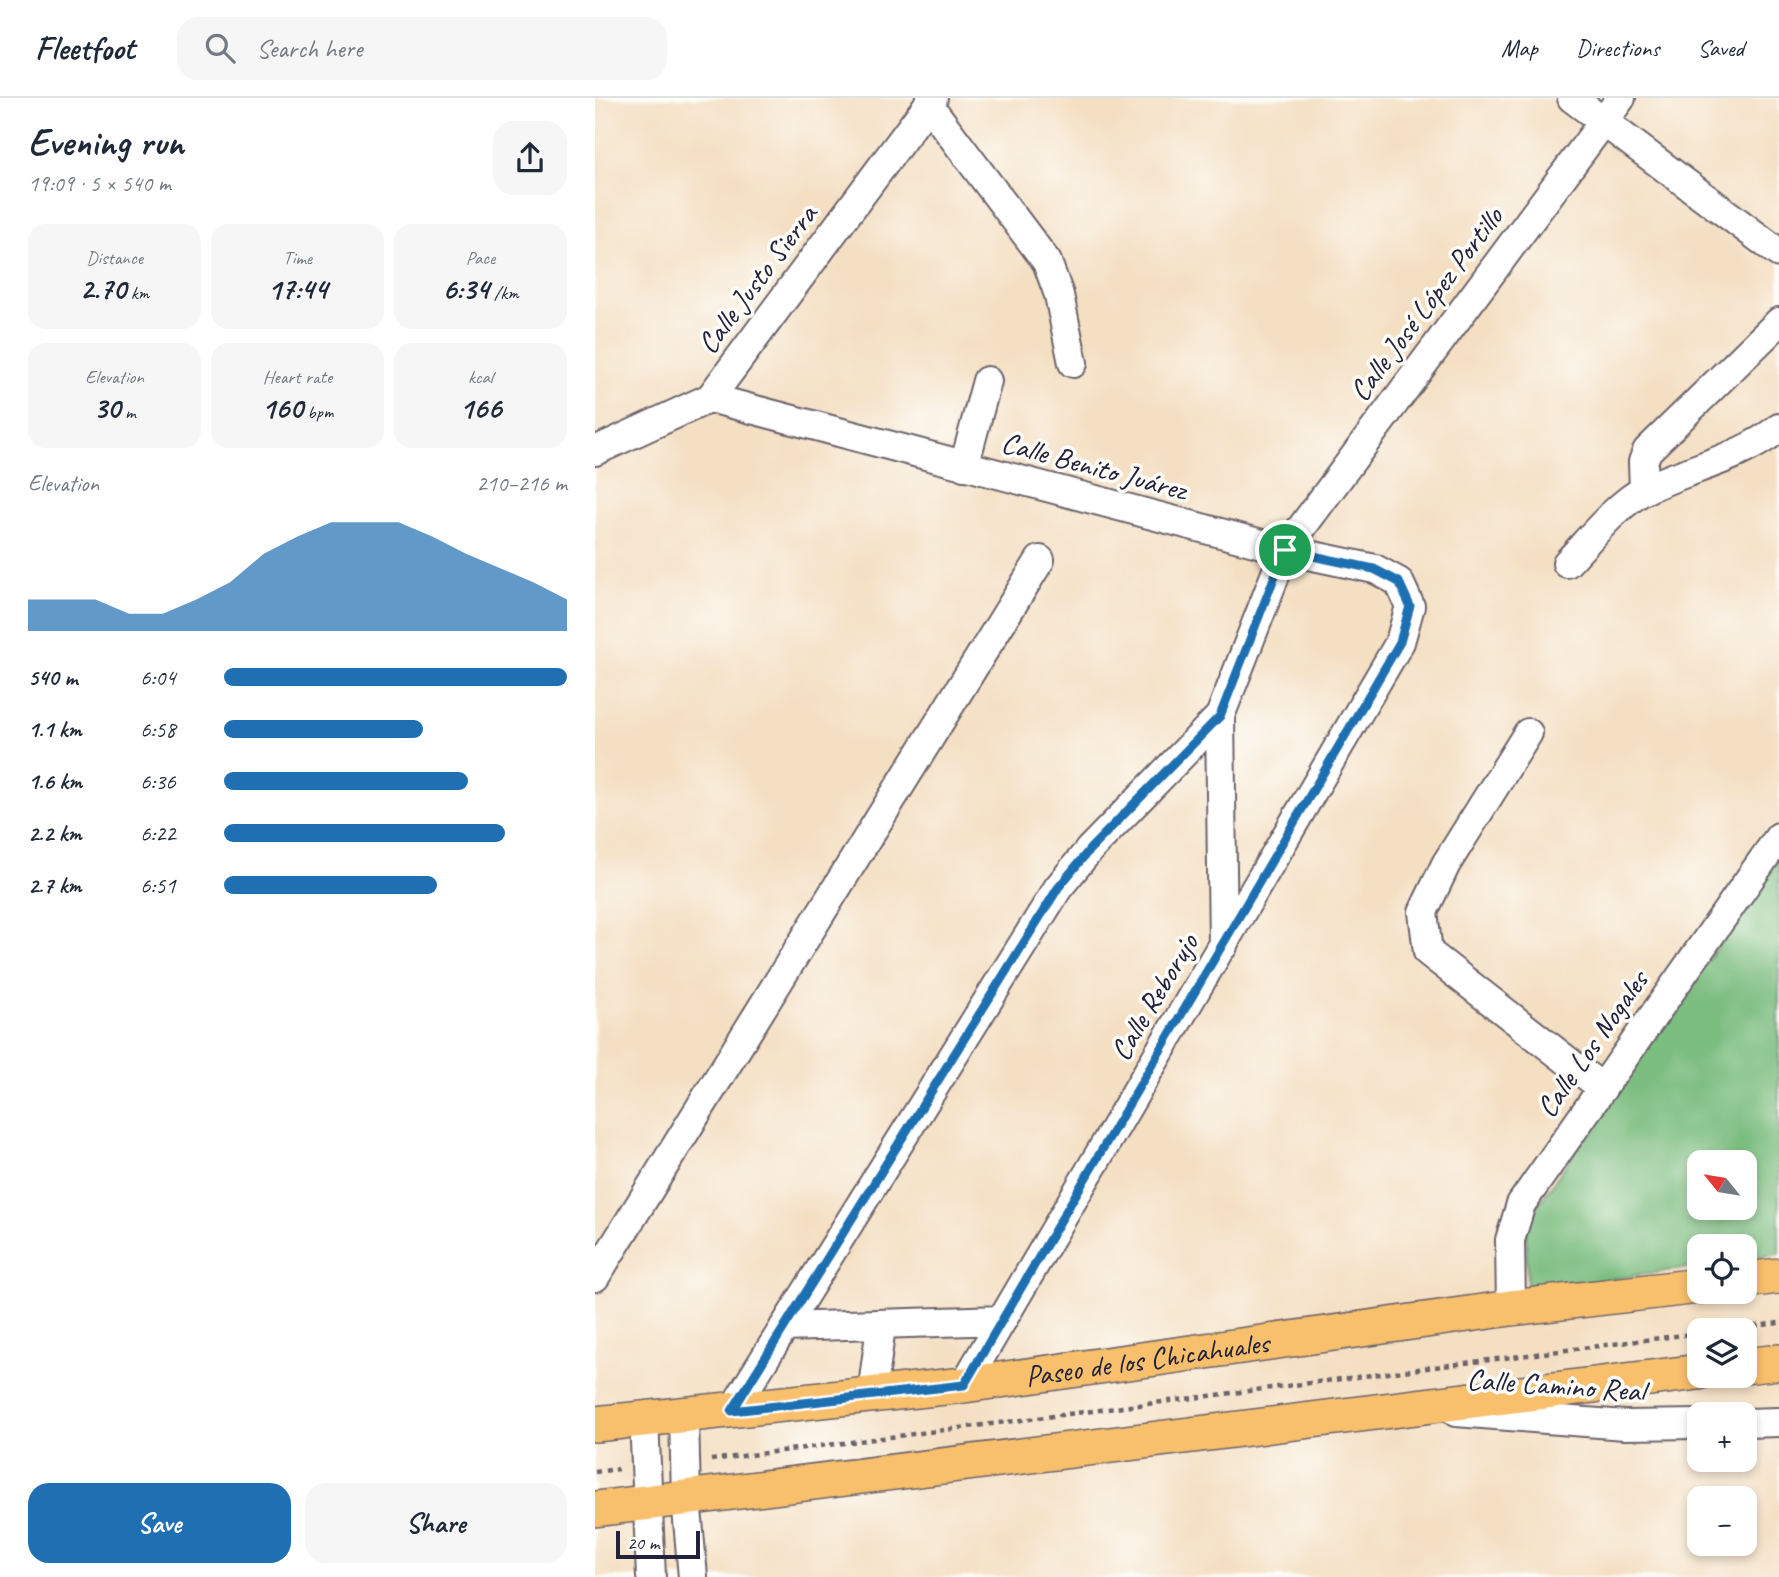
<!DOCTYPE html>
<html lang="en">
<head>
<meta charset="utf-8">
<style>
	body { margin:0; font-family:Caveat,sans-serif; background:#f6f6f7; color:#1f2937; height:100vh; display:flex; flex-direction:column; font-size:26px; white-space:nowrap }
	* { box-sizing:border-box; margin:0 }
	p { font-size:23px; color:#747a83 }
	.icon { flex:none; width:38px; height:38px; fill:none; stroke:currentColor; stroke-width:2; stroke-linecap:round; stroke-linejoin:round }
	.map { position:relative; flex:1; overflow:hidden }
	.sheet { display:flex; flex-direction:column; background:#fff; width:595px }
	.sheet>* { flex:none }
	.needle { width:46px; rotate:300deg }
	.controls { position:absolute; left:1092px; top:1052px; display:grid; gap:14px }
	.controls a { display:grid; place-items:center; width:70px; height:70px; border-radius:14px; background:#fff; box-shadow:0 4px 10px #0003; font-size:35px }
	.scale { position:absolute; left:21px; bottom:18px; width:84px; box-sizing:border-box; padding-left:7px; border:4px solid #22223b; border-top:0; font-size:19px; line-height:24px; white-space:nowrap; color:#22223b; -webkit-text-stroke:5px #fdfcf7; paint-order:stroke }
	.pin { position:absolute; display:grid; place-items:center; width:60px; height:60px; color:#fff; margin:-30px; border:4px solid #fff; border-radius:50%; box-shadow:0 2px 7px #0007 }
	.round { display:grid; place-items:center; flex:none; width:74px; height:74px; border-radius:21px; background:#f6f6f7 }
	.overview { display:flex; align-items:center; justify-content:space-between; height:119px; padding:0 28px }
	h1 { font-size:38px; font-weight:600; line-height:52px }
	.metrics { display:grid; grid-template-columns:repeat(3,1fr); gap:10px; height:119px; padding:7px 28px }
	.metrics div { display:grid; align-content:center; border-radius:18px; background:#f6f6f7; text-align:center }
	.metrics b { font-size:30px; font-weight:600 }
	.metrics small { font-size:19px; font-weight:400 }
	.metrics p { font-size:19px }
	.chart { height:196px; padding:14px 28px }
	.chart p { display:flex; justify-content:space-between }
	.chart svg { width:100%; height:126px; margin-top:7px; fill:#1f6fb2; opacity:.7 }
	.cta { display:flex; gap:14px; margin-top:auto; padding:14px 28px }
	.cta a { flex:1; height:80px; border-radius:21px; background:#1f6fb2; color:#fff; font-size:28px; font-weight:600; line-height:80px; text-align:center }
	.cta a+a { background:#f6f6f7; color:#1f2937 }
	ul { padding:0 28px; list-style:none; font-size:23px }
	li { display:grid; grid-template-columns:112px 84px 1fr; align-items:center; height:52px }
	li i { height:18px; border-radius:9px; background:#1f6fb2 }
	header { display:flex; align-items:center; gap:42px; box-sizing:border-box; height:98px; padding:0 35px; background:#fff; border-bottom:2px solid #e0e1e3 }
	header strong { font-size:33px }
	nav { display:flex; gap:38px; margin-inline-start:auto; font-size:24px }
	.search { width:490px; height:63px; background:#f6f6f7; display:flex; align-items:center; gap:18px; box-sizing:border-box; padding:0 24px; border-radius:21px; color:#747a83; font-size:26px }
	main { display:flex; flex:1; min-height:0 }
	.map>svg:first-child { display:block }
	.forest { fill:#7bbd80; stroke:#4e705e; stroke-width:2; fill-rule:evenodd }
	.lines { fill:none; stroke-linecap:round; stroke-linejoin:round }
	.minor-casing { stroke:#6c646b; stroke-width:32 }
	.major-casing { stroke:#6c646b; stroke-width:38 }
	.path { stroke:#6c646b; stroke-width:4.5; stroke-dasharray:5 5; stroke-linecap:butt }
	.minor { stroke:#fff; stroke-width:28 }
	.major { stroke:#f8bf6c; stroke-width:35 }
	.route-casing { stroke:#fff; stroke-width:14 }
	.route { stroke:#1f6fb2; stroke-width:9 }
	.labels { text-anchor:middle; stroke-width:7; stroke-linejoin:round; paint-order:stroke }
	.street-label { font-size:30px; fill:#22223b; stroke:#fdfcf7 }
</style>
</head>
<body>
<header>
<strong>Fleetfoot</strong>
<div class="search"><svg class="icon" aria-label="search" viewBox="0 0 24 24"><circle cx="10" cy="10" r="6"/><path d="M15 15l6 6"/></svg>Search here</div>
<nav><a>Map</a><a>Directions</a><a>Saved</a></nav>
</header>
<main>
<section class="sheet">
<div class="overview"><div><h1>Evening run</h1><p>19:09 · 5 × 540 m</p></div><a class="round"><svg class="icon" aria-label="share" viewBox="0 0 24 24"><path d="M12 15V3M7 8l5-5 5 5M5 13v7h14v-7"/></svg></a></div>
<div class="metrics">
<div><p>Distance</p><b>2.70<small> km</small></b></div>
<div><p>Time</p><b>17:44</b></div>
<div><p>Pace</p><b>6:34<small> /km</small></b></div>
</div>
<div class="metrics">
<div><p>Elevation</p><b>30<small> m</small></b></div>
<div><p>Heart rate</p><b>160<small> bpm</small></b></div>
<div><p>kcal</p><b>166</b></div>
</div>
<div class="chart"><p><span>Elevation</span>210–216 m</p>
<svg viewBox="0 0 160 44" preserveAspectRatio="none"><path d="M0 44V33L10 33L20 33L30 38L40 38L50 33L60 27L70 17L80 11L90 6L100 6L110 6L120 11L130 17L140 22L150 27L160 33V44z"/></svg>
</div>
<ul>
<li><b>540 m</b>6:04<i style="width:100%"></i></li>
<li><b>1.1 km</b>6:58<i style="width:58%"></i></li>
<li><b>1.6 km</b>6:36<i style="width:71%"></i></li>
<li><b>2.2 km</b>6:22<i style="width:82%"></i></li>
<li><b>2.7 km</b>6:51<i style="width:62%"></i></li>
</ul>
<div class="cta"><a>Save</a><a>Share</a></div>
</section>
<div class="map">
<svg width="1184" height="1479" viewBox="0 0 1184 1479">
	<rect width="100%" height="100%" fill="#fdfcf7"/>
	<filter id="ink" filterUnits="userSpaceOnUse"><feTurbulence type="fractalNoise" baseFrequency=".0143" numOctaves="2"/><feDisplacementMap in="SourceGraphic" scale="14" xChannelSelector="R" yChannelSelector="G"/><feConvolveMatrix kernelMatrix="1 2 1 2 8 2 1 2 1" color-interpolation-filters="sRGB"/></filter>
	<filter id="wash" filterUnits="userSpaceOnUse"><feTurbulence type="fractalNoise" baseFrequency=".00686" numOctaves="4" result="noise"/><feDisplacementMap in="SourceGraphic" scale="28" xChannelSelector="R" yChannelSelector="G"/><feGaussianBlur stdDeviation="1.57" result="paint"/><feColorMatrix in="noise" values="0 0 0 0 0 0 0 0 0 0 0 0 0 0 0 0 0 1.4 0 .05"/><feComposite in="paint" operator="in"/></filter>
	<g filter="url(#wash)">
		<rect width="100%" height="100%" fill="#f4dfc3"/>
		<path class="forest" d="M1184,760v396l-34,5v-13h-46v20l-172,26 -1,-70zM1104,1064h46v46h-46z"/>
	</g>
	<g filter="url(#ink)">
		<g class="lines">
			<defs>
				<path id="minor" d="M977,0l207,155
					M333,6l119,158 12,33 14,68
					M115,300l575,152 90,19 24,13 11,24 -10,36 -436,743
					M0,353l115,-53 223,-300
					M369,368l23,-85
					M1049,392l-1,-28 4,-11 132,-129
					M972,465c22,-23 50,-59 79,-74 44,-21 94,-30 133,-61
					M625,618l3,230
					M933,635l-82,131 -23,48 5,40 173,135
					M0,1179l445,-717
					M916,1210l-1,-68 11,-36 258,-367
					M189,1229l218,-7
					M277,1297l9,-69
					M137,1313l326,-523 32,-39 130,-133 65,-166 336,-452
					M861,1314l169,13 74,-1
					M89,1318l2,82 7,79
					M49,1321l7,158
					M1150,1325l34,-1"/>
				<g id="major">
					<path d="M1150,1182l34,-4"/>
					<path d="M1150,1268l34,-4"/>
					<path id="s1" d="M0,1326l369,-39 547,-77 188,-22"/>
					<path d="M0,1411l1104,-137"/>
				</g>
			</defs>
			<use href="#minor" class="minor-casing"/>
			<use href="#major" class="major-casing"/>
			<path class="path" d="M1129,1232l55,-7
				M116,1362l988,-127
				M0,1374l23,-3"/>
			<use href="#minor" class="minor"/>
			<use href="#major" class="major"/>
		</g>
	</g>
	<g class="lines" filter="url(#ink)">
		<defs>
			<path id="route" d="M690,452l89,19 25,13 11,24 -10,36 -436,743 -232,26 326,-523 32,-39 130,-133z"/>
		</defs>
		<use href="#route" class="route-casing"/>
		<use href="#route" class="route"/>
	</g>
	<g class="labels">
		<g class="street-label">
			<text transform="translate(162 181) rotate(-53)" y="10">Calle Justo Sierra</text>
			<text transform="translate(831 206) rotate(-53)" y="10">Calle José López Portillo</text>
			<text transform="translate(499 368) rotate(15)" y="10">Calle Benito Juárez</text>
			<text transform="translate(559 899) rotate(-59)" y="10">Calle Reborujo</text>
			<text transform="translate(997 946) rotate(-55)" y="10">Calle Los Nogales</text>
			<text dy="10" stroke="none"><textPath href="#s1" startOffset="556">Paseo de los Chicahuales</textPath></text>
			<text transform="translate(961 1287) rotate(4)" y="10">Calle Camino Real</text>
		</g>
	</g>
</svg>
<div class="controls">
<a><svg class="needle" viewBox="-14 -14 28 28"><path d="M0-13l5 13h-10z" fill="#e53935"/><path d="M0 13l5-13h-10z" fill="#747a83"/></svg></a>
<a><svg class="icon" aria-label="locate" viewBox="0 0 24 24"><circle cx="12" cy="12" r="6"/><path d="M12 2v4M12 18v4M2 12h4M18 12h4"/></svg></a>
<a><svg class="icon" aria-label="layers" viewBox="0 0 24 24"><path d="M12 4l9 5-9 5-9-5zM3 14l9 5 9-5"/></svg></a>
<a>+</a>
<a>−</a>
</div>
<div class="scale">20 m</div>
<div class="pin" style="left:690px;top:452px;background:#1e9e55"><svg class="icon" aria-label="arrive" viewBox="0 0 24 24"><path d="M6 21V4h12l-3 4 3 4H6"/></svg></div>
</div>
</main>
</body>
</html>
